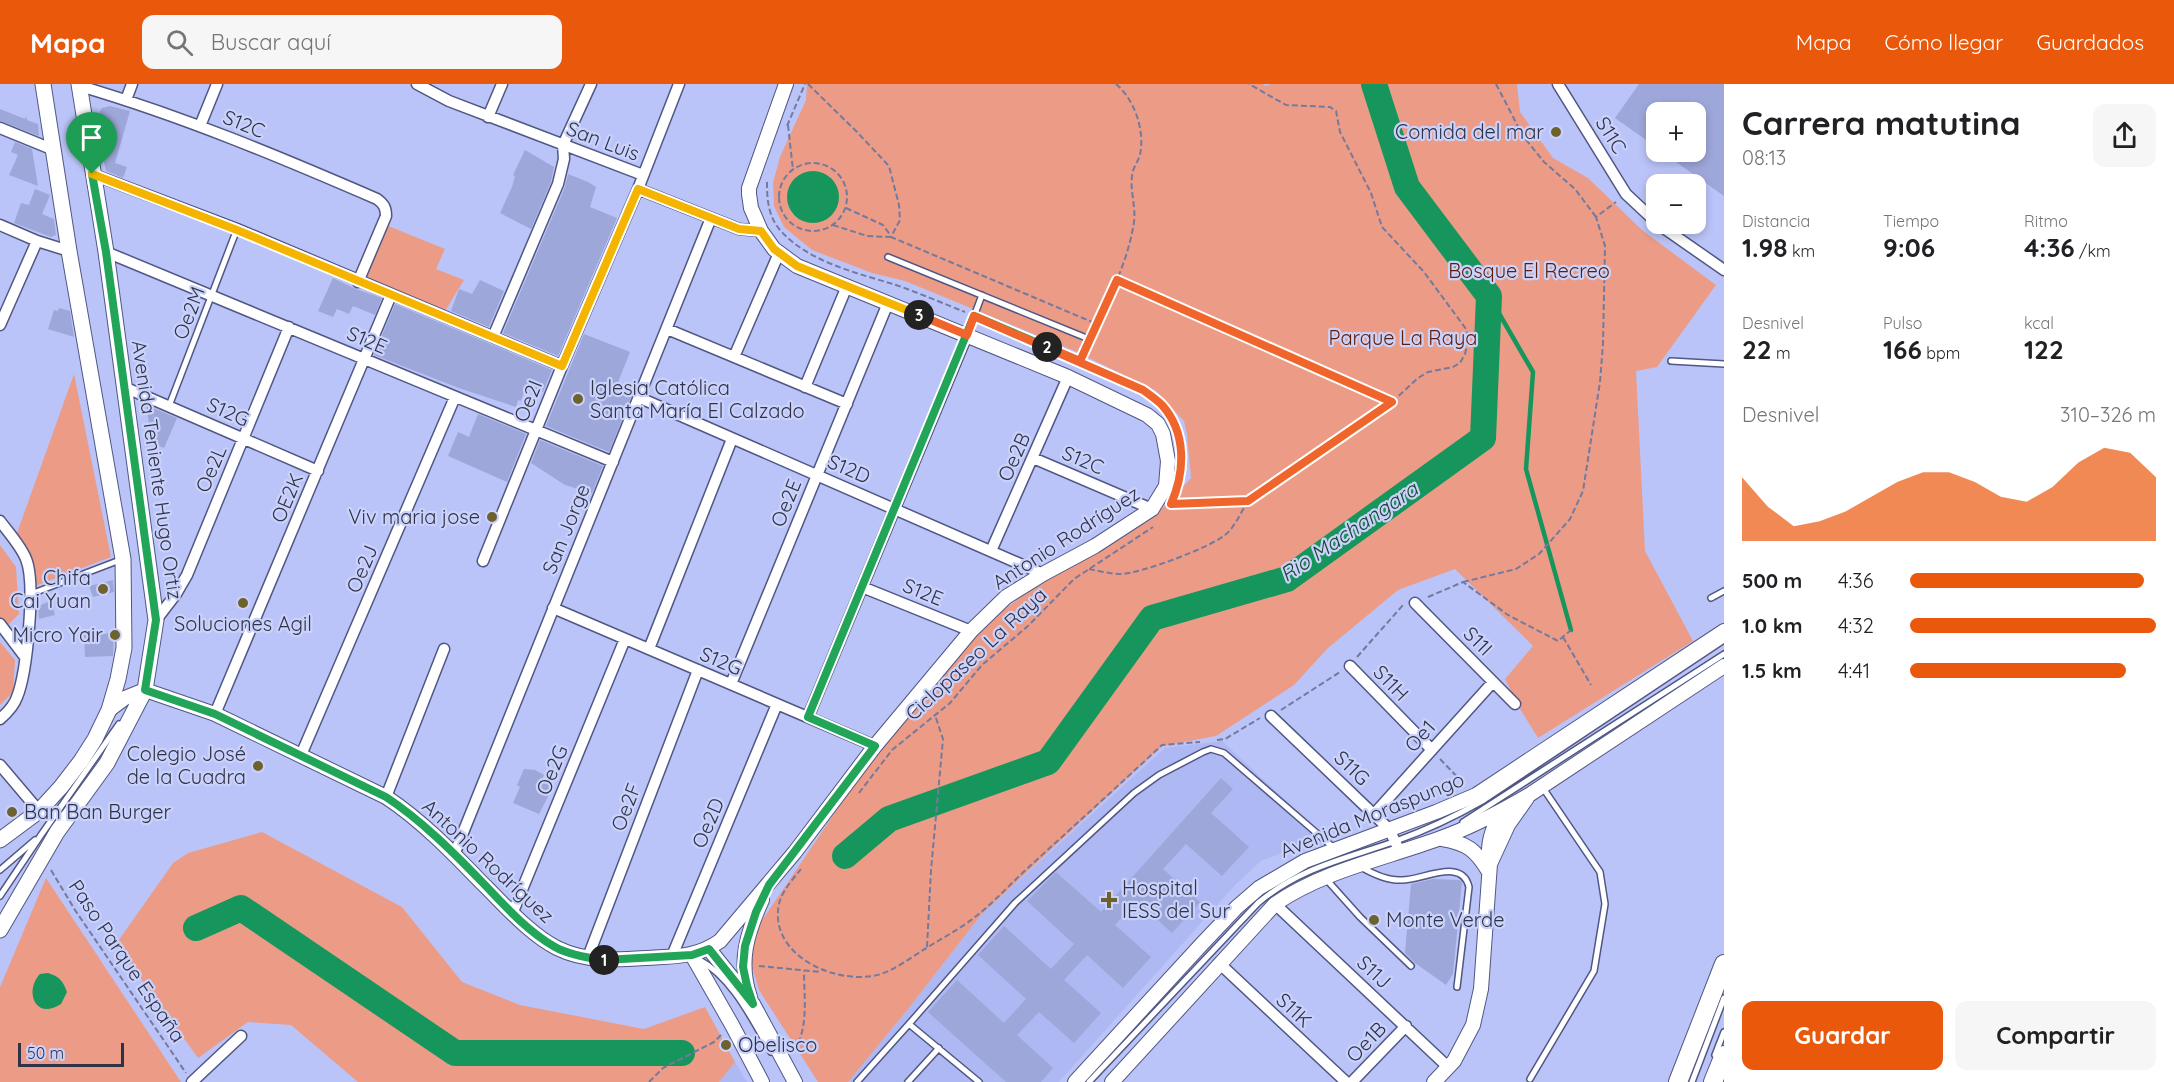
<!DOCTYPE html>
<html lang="es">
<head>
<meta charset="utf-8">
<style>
	body { margin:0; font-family:Quicksand,sans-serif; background:#f6f6f6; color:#202124; height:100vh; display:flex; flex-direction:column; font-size:22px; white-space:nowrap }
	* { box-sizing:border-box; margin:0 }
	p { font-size:20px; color:#757577 }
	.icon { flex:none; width:33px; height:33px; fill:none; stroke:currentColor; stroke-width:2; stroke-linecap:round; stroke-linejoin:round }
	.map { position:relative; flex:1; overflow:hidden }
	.sheet { display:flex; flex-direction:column; background:#fff; width:450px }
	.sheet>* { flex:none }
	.buttons { position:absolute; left:1646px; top:18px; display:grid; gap:12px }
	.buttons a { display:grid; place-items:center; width:60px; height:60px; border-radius:12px; background:#fff; box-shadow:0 3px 9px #0003; font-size:30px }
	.scale { position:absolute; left:18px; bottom:15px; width:106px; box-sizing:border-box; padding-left:6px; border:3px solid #2f3347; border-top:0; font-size:16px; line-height:21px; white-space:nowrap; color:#2f3347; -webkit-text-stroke:4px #cad2fc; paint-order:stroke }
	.pin { position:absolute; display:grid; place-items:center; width:51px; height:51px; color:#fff; margin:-62px -26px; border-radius:50% 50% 50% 0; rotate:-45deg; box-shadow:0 0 6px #0007 }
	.pin .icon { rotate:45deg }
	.km { position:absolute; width:30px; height:30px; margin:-15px; border-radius:50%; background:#222; color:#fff; font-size:16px; line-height:30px; text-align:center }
	.round { display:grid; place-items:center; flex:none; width:63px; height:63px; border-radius:12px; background:#f6f6f6 }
	.head { display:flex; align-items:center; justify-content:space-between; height:102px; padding:0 18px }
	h1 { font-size:33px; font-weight:700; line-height:45px }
	.figures { display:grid; grid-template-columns:repeat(3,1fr); gap:9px; height:102px; padding:6px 18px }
	.figures div { display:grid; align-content:center }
	.figures b { font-size:26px; font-weight:700 }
	.figures small { font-size:16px; font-weight:400 }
	.figures p { font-size:16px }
	.chart { height:168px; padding:12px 18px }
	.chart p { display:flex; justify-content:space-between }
	.chart svg { width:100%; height:108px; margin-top:6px; fill:#ea580c; opacity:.7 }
	.button { display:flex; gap:12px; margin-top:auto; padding:12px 18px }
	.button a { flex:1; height:69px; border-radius:12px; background:#ea580c; color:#fff; font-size:24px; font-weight:700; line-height:69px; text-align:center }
	.button a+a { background:#f6f6f6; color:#202124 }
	ul { padding:0 18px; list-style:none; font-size:20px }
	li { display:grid; grid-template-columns:96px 72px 1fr; align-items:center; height:45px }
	li i { height:15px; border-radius:8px; background:#ea580c }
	header { display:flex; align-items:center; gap:36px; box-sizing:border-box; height:84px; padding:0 30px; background:#ea580c; color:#fff }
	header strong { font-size:28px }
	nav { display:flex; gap:33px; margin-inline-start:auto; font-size:21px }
	.search { width:420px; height:54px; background:#f6f6f6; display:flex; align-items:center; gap:15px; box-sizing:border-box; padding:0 21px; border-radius:12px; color:#757577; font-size:22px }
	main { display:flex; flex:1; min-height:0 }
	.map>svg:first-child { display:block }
	.built { fill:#aeb8f2 }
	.green { fill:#ec9c86 }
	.water { fill:#16965c }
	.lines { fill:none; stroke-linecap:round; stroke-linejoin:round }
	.stream { stroke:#16965c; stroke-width:4.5 }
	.river { stroke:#16965c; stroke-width:26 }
	.building { fill:#9ea7d9 }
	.service-casing { stroke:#505784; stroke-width:8 }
	.minor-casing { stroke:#505784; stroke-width:13 }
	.tertiary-casing { stroke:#505784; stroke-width:16 }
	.secondary-casing { stroke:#505784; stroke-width:17 }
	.primary-casing { stroke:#505784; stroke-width:20 }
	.path { stroke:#747a9e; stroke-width:2; stroke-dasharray:6 3; stroke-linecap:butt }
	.service { stroke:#fff; stroke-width:5 }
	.minor { stroke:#fff; stroke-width:10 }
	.tertiary { stroke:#fff; stroke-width:14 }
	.secondary { stroke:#fff; stroke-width:15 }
	.primary { stroke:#fff; stroke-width:18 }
	.split-1-casing { stroke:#fff; stroke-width:12 }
	.split-2-casing { stroke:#fff; stroke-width:12 }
	.split-3-casing { stroke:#fff; stroke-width:12 }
	.split-4-casing { stroke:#fff; stroke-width:12 }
	.split-1 { stroke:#22a559; stroke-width:8 }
	.split-2 { stroke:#22a559; stroke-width:8 }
	.split-3 { stroke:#f0652b; stroke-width:8 }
	.split-4 { stroke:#f5b400; stroke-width:8 }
	.poi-dot { fill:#6d612e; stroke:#cad2fc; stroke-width:2 }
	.labels { text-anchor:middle; stroke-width:4.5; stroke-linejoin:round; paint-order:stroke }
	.street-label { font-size:20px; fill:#2f3347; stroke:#cad2fc }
	.poi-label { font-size:20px; fill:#2f3347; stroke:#cad2fc; text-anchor:end }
	.park-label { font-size:20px; fill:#5f1d09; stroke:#cad2fc }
	.water-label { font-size:21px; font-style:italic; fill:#19472e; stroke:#cad2fc }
</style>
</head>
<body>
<header>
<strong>Mapa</strong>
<div class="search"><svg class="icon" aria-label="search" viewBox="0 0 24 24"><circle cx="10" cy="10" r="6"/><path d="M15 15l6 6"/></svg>Buscar aquí</div>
<nav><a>Mapa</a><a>Cómo llegar</a><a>Guardados</a></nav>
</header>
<main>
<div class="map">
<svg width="1724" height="998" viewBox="0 0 1724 998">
	<rect width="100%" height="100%" fill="#bbc4f8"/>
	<path class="built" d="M1222,657l102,95 -63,25 -26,24 -176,197h-211l60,-73 73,-94 184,-167z
		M735,978l12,20h-28z"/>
	<path class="green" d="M807,0h456l3,2 5,-2h246l3,28 33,46 35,20 54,52 74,55 -59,82 -21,4 9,180 48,90 -155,97 -19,-31 -14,-28 28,-33 -78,-77 -57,21 -70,58 -34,37 -78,51 -54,10 -181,169 -73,94 -60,73h-30l-59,-92 -10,-34 12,-34 117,-173 95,-116 76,-57 103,-57 39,-41 -4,-43 -3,-14 -28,-30 -81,-40 -170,-70 -33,-8 -60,-23 -28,-23 -10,-21 -1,-23 7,-26 26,-57z
		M386,141l59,24 -9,20 28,11 -19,31 -80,-34z
		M74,290l37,183 -76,29 -4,-28 -14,-25z
		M0,461l16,22 3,47 -12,12 -7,-9z
		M0,558l15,18 -2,32 -13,13z
		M262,748l140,75 60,75 58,23 124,24 61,-22 30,55 -16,20h-361l-67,-57 -43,-3 -50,36 -82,-114 57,-81 15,-10z
		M46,794l135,204h-181v-95z"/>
	<path class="water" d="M787 113a26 26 0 1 1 52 0a26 26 0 1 1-52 0Z
		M48,889c12,4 15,8 19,19l-6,12c-26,17 -37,-13 -21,-30z"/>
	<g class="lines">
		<path class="stream" d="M1489,212l44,76 -7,97 45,161"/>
		<path class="river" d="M845,772l44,-37 159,-57 104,-144 135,-39 196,-141 6,-142 -82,-109 -33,-103
			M196,844l45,-20 214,145h227"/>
	</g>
	<path class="building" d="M1639,0h85v112l-62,-44h33v-40h-39v35l-41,-29z
		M110,22l20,5 -15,52 12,4 -4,11 -17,-7 -3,-13 -5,-43 4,-7z
		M0,25l25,10 1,-4 1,5 11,4 1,12 -39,-15z
		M15,58l17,7 6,37 -29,-11 9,-20 -7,-3z
		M525,66l29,17 -3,15 -20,47 -31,-16 12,-26 3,-11 -2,-1z
		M568,90l20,8 8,5 -6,20 27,11 -59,138 -55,-23 62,-146z
		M35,105l15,6 -8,19 12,5 2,16 -5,2 -37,-14 7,-20 8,2z
		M333,194l23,11 26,9 -7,17 -22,-9 -4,8 -12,-5 -4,8 -15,-6z
		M480,196l24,11 -15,36 -38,-16 8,-22 13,5z
		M395,220l157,66 -9,22 -17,-7 -5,16 -3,-1 -2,7 -60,-20 -82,-32z
		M59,224l11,3 4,26 -26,-8 6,-19 4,1z
		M584,250l46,18 -15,38 16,7 -22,55 -63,-26z
		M146,321l31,13 -13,30 -12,-5z
		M478,330l48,20 -19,48 -59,-26 10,-24 11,5z
		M540,356l63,26 -11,27 -27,-8 -34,-22z
		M113,496l1,12 -21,5 -4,-11z
		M51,517l4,14 -16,4 -1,-13z
		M114,549l-1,23 -28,1 -1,-22z
		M524,685l11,1 9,5 -3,6 12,6 -14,27 -26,-11 7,-16 -3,-2z
		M1221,694l12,11 -22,24 38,34 -27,29 -36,-32 -23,25 37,33 -28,31 -35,-32 -22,24 36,32 -28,31 -36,-33 -23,25 37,33 -27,30 -35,-31 -22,23 36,33 -12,14h-35l-78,-70 29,-32 47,43 22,-24 -48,-44 26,-29 47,43 23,-25 -47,-43 29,-29 45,40z
		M1433,795l26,1 3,2 -9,92 -7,11 -31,-22 -10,-10 6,-69z"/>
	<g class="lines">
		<defs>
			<path id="service" d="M888,173l196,80
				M967,251l15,-40
				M1671,277l53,3
				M169,322l68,-177
				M31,510l89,-34
				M1711,514l13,-7
				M1463,738l261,-168
				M1361,783c12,7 26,14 41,13 21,0 60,-23 67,7l-12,100
				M0,786l35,-30
				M1326,795l34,38 51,49
				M0,812l41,-61 78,-111
				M698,875c34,18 54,60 73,93
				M909,940l106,-121 119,-110 25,-18 44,-23 8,-3 13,4 110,95
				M1715,971l9,-23
				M1530,995l64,-108 11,-67 -5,-32 -57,-84
				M857,998l52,-58 70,58
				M908,998l31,-34
				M1089,998l169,-179c43,-36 87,-44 138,-62 31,-11 60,-25 88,-41l240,-160
				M1692,998l32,-84"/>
			<path id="minor" d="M417,0l32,17 194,74
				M679,0l-41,105 101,40 22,2
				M1558,0l68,110 30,28
				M80,2c102,30 200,71 297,113 7,5 9,9 9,17l-28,66
				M126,16l6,-16
				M488,33l14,-33
				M200,42l17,-42
				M0,44l54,22
				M563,61l28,-61
				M92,90l145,55 325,137
				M1658,140l66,46
				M0,141l37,16 32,10
				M106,168l507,210
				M0,241l37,-84
				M667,245l180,75
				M493,253l65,-153 6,-25 -1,-14
				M734,273l45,-104
				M124,303l194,84
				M805,303l42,-101
				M640,314l403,176
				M1033,374l119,51
				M0,437c8,11 21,25 26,38 10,24 1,114 -9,138 -3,9 -10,16 -17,22
				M991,467l77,-174
				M483,477l79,-195 76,-177
				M862,503l109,44
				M1415,519l100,101
				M553,524l322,138
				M156,536l20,-26 11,-19 102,-248
				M0,540l25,33
				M649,565l83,-210
				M1350,582l82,84
				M731,600l157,-381
				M215,630l176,-419
				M1271,632l118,113 11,23
				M808,633l159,-382
				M301,671l154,-358
				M0,681l39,46
				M386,713l58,-148
				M1374,730l119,-132
				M454,771l257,-637
				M1275,820l173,163
				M512,830l113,-275
				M672,872l105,-252
				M588,873l110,-287
				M1219,879l127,119
				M192,998l49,-46
				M1352,998l54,-56"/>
			<path id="tertiary" d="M109,626l16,-12 20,-8 70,24 171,83c35,23 66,55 95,85 22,21 48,52 76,66 28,14 59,12 89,10 28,-2 50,0 74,-17l75,-89 80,-106 96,-115 35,-34 37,-23 52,-28 57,-37 14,-23 2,-25 -5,-27 -5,-10 -11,-9 -79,-38 -271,-111 -23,-17 -13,-18 -10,-23 -2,-14v-6l37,-104
				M1442,755c25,4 34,11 47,33
				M1490,778c-4,-19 3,-36 13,-52
				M709,865l44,55 42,78
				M692,871l40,70 30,57
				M750,913c-12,-35 -3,-64 12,-97
				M1075,998l126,-137 36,-38 22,-19 46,-27 131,-49 40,-17 248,-164
				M1112,998l163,-178c48,-33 108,-45 163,-65 32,-11 62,-27 91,-44l195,-129
				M1434,998l20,-21 19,-36 8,-36 9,-125 18,-39 19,-27"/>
			<path id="secondary" d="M0,756l39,-29 22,-24 20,-26 14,-22 14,-29 9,-31 6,-31 -1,-89 -54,-308 -26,-167
				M0,846l57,-98 50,-69 38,-73 11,-70 -50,-368 -27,-168"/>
			<path id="primary" d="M1678,998l46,-118
				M1713,998l11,-27"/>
		</defs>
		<use href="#service" class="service-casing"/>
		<use href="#minor" class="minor-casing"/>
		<use href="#tertiary" class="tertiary-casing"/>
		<use href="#secondary" class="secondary-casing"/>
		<use href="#primary" class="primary-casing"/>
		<path class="path" d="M808,0l49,48 32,34 10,39 1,15 -9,17 206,87
			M1496,0l27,52 21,26 31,27 21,28
			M788,41l5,45
			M787,42l18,-42
			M779 113a34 34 0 1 1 68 0a34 34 0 1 1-68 0Z
			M767,98c0,17 1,34 13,48 28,32 77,43 116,55 23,8 46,18 69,27
			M846,124l37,17 8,11
			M833,141l34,11 24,1
			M1117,196l274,122
			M984,236l159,70 18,14 7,9
			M1092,250c17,-36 36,-72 42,-112 2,-15 -4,-31 -2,-46 0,-7 6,-14 8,-21 5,-24 -5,-55 -24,-71
			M1080,277l8,-16
			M1171,420l77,-3 144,-99 26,-24 10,-6 25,-5 7,-4 5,-9 4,-17 -3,-8 -42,-57 -42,-45 -11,-34 -31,-61 -4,-21 -6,-4 -44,-2 -37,-21
			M1089,485c10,2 22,5 32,5 21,-1 88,-26 104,-39 10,-8 16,-23 23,-34
			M1463,498l53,-13 23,-15 31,-35 13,-28 17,-109 3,-38 2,-98 -9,-29 20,-15
			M1428,513l35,-15 45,33 50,26 13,-11
			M1563,553l28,48
			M1357,573l46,-52
			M1281,626l59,-38
			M1217,656l8,-1 35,-21
			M1440,675l25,26
			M859,709l33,-43 58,-47 32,-38 46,-39 46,-47 79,-52
			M801,785c-8,10 -19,22 -22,35 -11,52 59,83 102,70 17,-6 32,-18 47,-27 13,-8 26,-15 39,-24 23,-16 43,-39 64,-58 44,-40 88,-80 131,-120l38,-3
			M51,786l24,40 111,163
			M927,863l4,-77 12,-131 -8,-24
			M759,882l62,6
			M794,967c15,-23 10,-54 10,-80
			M649,998l14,-14 51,-26 7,-7"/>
		<use href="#service" class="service"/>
		<use href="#minor" class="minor"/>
		<use href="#tertiary" class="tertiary"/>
		<use href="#secondary" class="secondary"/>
		<use href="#primary" class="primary"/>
	</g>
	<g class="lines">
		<defs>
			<path id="split-1" d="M92,90l14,78 50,368 -11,70 70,24 171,83c35,23 67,55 97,86 22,23 44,48 72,64 14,8 34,11 49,13"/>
			<path id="split-2" d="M604,876l88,-5 17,-6 44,55 -6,-18 -4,-19 2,-21 11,-34 13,-27 106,-139 -67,-29 166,-401 73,31"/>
			<path id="split-3" d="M919,231l48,20 7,-19 169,74c7,5 14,10 19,15 25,28 23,67 9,99l77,-3 144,-99 -275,-122 -37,81 -33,-14"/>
			<path id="split-4" d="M92,90l145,56 325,136 76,-177 101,40 22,2 13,18 23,17 122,49"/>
		</defs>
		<use href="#split-1" class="split-1-casing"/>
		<use href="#split-2" class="split-2-casing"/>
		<use href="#split-3" class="split-3-casing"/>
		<use href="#split-4" class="split-4-casing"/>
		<use href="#split-1" class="split-1"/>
		<use href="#split-2" class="split-2"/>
		<use href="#split-3" class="split-3"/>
		<use href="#split-4" class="split-4"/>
	</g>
	<g class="poi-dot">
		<circle cx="1556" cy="48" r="6"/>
		<circle cx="578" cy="315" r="6"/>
		<circle cx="492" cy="433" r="6"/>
		<circle cx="103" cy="505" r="6"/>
		<circle cx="243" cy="519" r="6"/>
		<circle cx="115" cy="551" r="6"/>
		<circle cx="258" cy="682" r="6"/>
		<circle cx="12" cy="728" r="6"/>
		<path d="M1106 807h6v6h6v6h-6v6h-6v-6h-6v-6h6z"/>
		<circle cx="1374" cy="836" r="6"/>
		<circle cx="726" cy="961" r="6"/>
	</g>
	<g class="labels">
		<g class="street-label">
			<text transform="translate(244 40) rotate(22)" y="7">S12C</text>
			<text transform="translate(1611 51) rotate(58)" y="7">S11C</text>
			<text transform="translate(603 57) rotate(21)" y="7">San Luis</text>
			<text transform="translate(189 229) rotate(-69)" y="7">Oe2M</text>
			<text transform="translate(367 256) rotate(23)" y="7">S12E</text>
			<text transform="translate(528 317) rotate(-68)" y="7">Oe2I</text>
			<text transform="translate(228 328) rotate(24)" y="7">S12G</text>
			<text transform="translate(1014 373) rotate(-66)" y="7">Oe2B</text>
			<text transform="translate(1083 376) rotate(23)" y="7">S12C</text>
			<text transform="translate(211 385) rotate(-67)" y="7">Oe2L</text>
			<text transform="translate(849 385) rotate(23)" y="7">S12D</text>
			<text transform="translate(157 386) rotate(82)" y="7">Avenida Teniente Hugo Ortiz</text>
			<text transform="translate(287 414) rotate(-67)" y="7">OE2K</text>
			<text transform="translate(786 419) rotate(-68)" y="7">Oe2E</text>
			<text transform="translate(566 445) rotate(-68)" y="7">San Jorge</text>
			<text transform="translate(1066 454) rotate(-33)" y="7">Antonio Rodríguez</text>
			<text transform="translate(362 485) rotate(-67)" y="7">Oe2J</text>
			<text transform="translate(923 508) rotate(22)" y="7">S12E</text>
			<text transform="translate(1478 557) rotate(45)" y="7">S11I</text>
			<text transform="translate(976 570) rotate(-43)" y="7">Ciclopaseo La Raya</text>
			<text transform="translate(721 577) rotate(23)" y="7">S12G</text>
			<text transform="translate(1391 599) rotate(46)" y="7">S11H</text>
			<text transform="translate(1420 652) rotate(-48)" y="7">Oe1</text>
			<text transform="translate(1352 684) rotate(44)" y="7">S11G</text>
			<text transform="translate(552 686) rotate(-68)" y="7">Oe2G</text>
			<text transform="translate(626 723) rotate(-69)" y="7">Oe2F</text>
			<text transform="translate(1372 731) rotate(-22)" y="7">Avenida Moraspungo</text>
			<text transform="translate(708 739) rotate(-67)" y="7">Oe2D</text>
			<text transform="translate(488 777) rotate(43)" y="7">Antonio Rodríguez</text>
			<text transform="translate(127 877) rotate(56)" y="7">Paso Parque España</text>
			<text transform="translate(1374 888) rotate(43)" y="7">S11J</text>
			<text transform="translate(1294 926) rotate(43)" y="7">S11K</text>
			<text transform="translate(1366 958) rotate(-46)" y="7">Oe1B</text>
		</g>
		<g class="poi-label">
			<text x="1544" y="55">Comida del mar</text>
			<text x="590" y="311" text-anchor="start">Iglesia Católica<tspan x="590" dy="23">Santa María El Calzado</tspan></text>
			<text x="480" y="440">Viv maria jose</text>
			<text x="91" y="501">Chifa<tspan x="91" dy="23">Cai Yuan</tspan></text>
			<text x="243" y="547" text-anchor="middle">Soluciones Agil</text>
			<text x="103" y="558">Micro Yair</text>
			<text x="246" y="677">Colegio José<tspan x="246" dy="23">de la Cuadra</tspan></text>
			<text x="24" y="735" text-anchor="start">Ban Ban Burger</text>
			<text x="1122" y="811" text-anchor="start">Hospital<tspan x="1122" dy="23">IESS del Sur</tspan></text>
			<text x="1386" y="843" text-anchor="start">Monte Verde</text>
			<text x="738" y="968" text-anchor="start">Obelisco</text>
		</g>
		<g class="park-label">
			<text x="1529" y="194">Bosque El Recreo</text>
			<text x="1403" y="261">Parque La Raya</text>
		</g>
		<g class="water-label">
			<text transform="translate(1349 448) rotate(-34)" y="7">Rio Machangara</text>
		</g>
	</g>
</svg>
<div class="buttons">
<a>+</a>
<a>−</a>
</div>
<div class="scale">50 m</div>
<div class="pin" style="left:92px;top:90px;background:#1e9e55"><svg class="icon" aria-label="arrive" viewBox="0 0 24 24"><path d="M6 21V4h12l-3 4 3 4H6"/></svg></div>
<b class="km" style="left:604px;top:876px">1</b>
<b class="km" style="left:1047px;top:263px">2</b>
<b class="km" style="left:919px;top:231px">3</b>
</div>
<section class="sheet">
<div class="head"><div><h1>Carrera matutina</h1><p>08:13</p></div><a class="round"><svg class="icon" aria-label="share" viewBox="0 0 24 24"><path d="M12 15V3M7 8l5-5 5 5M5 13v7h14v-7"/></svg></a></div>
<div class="figures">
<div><p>Distancia</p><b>1.98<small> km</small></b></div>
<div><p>Tiempo</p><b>9:06</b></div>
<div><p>Ritmo</p><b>4:36<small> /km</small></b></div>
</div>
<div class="figures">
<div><p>Desnivel</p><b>22<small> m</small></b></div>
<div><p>Pulso</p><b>166<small> bpm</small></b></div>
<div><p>kcal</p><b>122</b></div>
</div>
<div class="chart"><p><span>Desnivel</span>310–326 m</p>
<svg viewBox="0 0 160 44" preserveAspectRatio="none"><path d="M0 44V18L10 30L20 38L30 36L40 32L50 26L60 20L70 16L80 16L90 20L100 26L110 28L120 22L130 12L140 6L150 8L160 18V44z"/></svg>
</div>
<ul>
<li><b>500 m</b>4:36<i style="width:95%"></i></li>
<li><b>1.0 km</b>4:32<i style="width:100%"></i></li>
<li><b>1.5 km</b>4:41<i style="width:88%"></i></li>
</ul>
<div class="button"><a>Guardar</a><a>Compartir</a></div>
</section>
</main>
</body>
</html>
